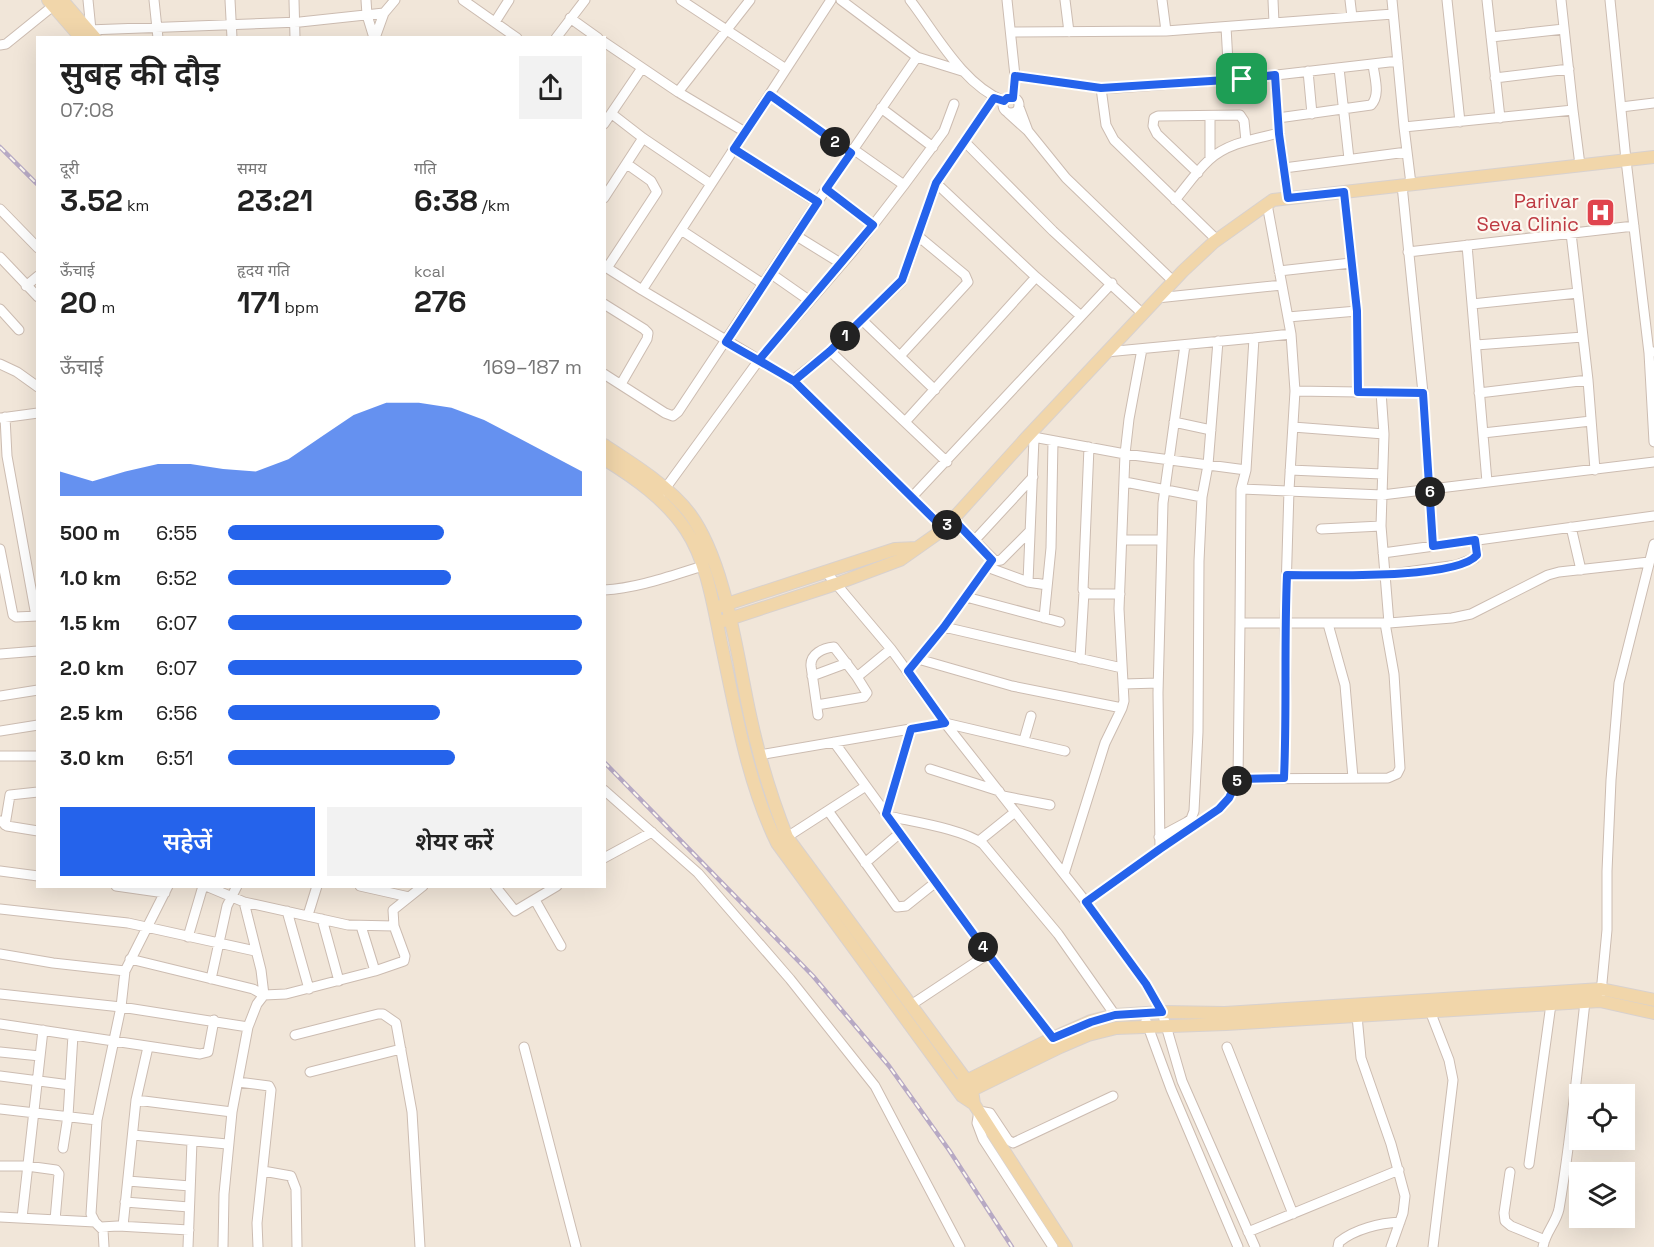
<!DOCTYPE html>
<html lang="hi">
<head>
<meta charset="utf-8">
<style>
	body { margin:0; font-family:"Space Grotesk","Noto Sans Devanagari",sans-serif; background:#f2f2f2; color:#222; height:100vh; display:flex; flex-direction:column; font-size:22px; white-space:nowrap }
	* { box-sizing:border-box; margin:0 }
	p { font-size:20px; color:#767676 }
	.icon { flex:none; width:33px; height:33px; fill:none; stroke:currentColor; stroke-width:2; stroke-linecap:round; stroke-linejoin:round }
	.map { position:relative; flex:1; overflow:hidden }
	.sheet { position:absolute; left:36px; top:36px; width:570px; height:852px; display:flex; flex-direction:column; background:#fff; border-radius:0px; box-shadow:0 6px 24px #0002 }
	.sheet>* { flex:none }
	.buttons { position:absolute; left:1569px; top:1084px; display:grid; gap:12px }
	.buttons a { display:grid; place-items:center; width:66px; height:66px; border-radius:0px; background:#fff; box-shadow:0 6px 24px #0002; font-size:30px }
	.pin { position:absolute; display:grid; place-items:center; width:51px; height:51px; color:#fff; margin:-26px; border-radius:12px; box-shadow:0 3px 9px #0006 }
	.km { position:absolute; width:30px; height:30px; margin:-15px; border-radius:50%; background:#222; color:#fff; font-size:16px; line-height:30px; text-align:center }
	.round { display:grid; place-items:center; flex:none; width:63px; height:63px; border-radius:0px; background:#f2f2f2 }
	.head { display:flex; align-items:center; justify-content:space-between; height:102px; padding:0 24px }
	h1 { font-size:33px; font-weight:600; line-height:45px }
	.metrics { display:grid; grid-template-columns:repeat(3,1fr); gap:9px; height:102px; padding:6px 24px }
	.metrics div { display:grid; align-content:center }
	.metrics b { font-size:30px; font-weight:600 }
	.metrics small { font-size:16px; font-weight:400 }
	.metrics p { font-size:16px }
	.chart { height:168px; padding:12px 24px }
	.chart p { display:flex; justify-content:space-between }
	.chart svg { width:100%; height:108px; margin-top:6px; fill:#2563eb; opacity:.7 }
	.cta { display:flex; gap:12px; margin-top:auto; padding:12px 24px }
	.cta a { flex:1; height:69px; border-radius:0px; background:#2563eb; color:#fff; font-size:24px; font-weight:600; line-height:69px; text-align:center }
	.cta a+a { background:#f2f2f2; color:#222 }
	ul { padding:0 24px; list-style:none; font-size:20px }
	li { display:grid; grid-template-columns:96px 72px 1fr; align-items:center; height:45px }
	li i { height:15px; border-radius:8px; background:#2563eb }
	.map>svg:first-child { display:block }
	.residential { fill:#f1e6d9; fill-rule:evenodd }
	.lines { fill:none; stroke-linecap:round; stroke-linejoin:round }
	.minor-casing { stroke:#ccbcb1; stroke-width:11 }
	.major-casing { stroke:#d8d1ce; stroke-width:14 }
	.minor { stroke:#fff; stroke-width:9 }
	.major { stroke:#f1d6aa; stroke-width:12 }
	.rail-casing { stroke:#b7a9c4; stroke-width:4.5 }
	.rail { stroke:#fdf8f0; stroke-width:2; stroke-dasharray:7; stroke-linecap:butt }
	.route-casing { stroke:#fff; stroke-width:12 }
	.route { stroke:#2563eb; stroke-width:8 }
	.labels { text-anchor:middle; stroke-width:4.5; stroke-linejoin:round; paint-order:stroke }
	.health-label { font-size:20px; fill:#be3a42; stroke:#fdf8f0; text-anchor:end }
</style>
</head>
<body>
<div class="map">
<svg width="1654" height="1247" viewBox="0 0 1654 1247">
	<rect width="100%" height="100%" fill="#faf4ea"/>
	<path class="residential" d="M0,0h1654v1247h-1654zM38,38h566v848h-566zM1580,1095h44v45h-44zM1580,1173h44v45h-44z"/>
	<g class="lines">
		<defs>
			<path id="minor" d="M88,0l3,30
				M154,0l4,38
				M230,0l2,38
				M294,0l1,38
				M366,0l1,15 7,23
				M463,0l54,38
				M681,0l105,69
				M841,0l76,57 45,14
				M910,0c26,34 53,85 94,101
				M1007,0l8,76 -2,21
				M1065,0l4,32
				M1162,0l4,31
				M1273,0l1,23
				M1350,0l2,17
				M1392,0l12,127 169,-17 7,55
				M1447,0l13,122
				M1487,0l13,118
				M1561,0l12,110
				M1610,0l16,160 23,193 5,-1
				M384,13l11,-13
				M570,18l28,20
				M495,22l14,-22
				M1226,27l3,53
				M88,30l212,-8 84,-9 -9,25
				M1011,32l155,-1 227,-17
				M1491,37l73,-8
				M556,38l29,-38
				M604,42l74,50 72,-92
				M0,45l6,-1 47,-38
				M1339,68l10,91
				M1308,71l4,43
				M1275,75l4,58 9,65
				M1015,76l86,12h15l126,-9 156,-18
				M1495,78l74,-9
				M1101,88l5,37 8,15 103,100
				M678,92l67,40
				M770,95l81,58
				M1003 105a8 8 0 1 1 16 0a8 8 0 1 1-16 0Z
				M1019,107l9,24
				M1621,107l33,-4
				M881,108l52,39
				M1008,113l20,18 38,47 107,103
				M612,114l31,24 68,46
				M1210,116v43
				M1278,118l93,-13c10,-10 3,-29 2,-41
				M604,124l38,-56
				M1404,127l7,57
				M964,141l89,90 90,83
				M734,149l83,53
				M853,149l51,36
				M1284,168l123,-16
				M1198,173l-41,-39 -4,-8 1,-8 4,-2 82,-1 4,6 2,20
				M936,183l100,94 45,39
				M1402,185l21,208 10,153
				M826,189l47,36
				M1344,192l13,119 1,81
				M604,198l39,-60
				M1175,200c11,-13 21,-28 34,-40 18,-17 46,-21 70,-27
				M0,209l38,39
				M681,230l82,54
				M1571,233l17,147 7,90
				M795,235l47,29
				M1467,245l20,237
				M1408,252l226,-26
				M0,257l38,40
				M604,266l38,24 189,-290
				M607,268l50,-76 -6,-11 -24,-17
				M1279,271l72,-8
				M770,273l40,28
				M26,286l12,-10
				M642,290l151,90 151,149
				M1157,298l125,-13
				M604,304l40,25 4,4 -1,6 -26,45
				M1472,304l106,-11
				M0,309l19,21
				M1288,317l69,-6
				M862,320l73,70
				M1254,338l37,-4 -24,-130
				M1476,345l107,-8
				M830,351l117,111
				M1106,352l148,-14 -8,132 -5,19 141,6 272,-33
				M1649,353l5,89
				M900,356l68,-74 -3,-7 -47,-39
				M0,364l17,8 21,15
				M604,374l61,39 8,3 5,-4 148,-223 91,-132
				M793,380l37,-29 72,-70 34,-98 58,-86
				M1295,391l128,2
				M1381,392l3,42 -3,92 8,97 63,-5 19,-4 77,-39 11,-3 90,-10
				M1479,393l109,-13
				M5,417l2,39 29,160
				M1,418l37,-5
				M905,422l131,-145
				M1174,422l37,8
				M1293,427l91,7
				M1483,433l108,-12
				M1028,436l97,18 121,16
				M1089,447l-6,143 6,4h31
				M1290,470l92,4
				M1125,482l77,15
				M1241,489l-1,134h149
				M662,493l97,-133 95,-110 50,-65 40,-54 10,-27
				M912,497l200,-214
				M953,519l42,42 6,-1 29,-29
				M1571,527l10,43
				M1321,529l60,-3
				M1123,540h38
				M974,541l59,-64
				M0,549l13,66 3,2 22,-1
				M1383,553l271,-37
				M987,567l41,15 19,3
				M826,572l65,77 54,74 141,179 60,82 16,28 20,69 73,166
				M1287,575h98l72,-10 18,-7 2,-8 -2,-10
				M1028,582l6,-144
				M604,590c34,-2 66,-14 99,-24
				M966,597l94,25
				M1044,618l7,-70 2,-107
				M1328,624l17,61 8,93
				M944,627l178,41
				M0,654l38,-3
				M918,659l94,27 110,22
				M1080,659l4,-67
				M908,671l36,-44 48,-67
				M812,676l35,-13
				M857,677l34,-28
				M1124,684l34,-1
				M0,696l38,-6
				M817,705l47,-8 3,-4 -10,-16 -23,-30c-11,1 -24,7 -23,19l7,49
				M0,731l38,-6
				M1024,740l7,-24
				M834,742l154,212 65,84
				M759,755l186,-32 120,28
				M0,756h38
				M930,769l69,22
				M1284,778l2,-100 -1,-54 4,-134 6,-99 -4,-57
				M1238,779l150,-1 9,-4 3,-6 -6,-94 -9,-51
				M604,790l94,83 92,106 85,107 85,161
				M1003,796l47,9
				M829,812l68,95 9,-1 30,-24
				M886,814l25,-85
				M888,816c26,6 75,13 95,28l75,90 57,81
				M1,821l6,5 31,5
				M5,825l5,-30 28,-3
				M787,837l79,-51
				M1159,837l28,-15 4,-3 3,-8 4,-79 1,-171 3,-64 6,-32 10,-124
				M979,841l36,-29
				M1160,849l-2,-156 5,-190 22,-158
				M604,858l48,-26
				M865,863l35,-30
				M0,871l38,5
				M1064,874l41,-131 17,-35 2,-7 -5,-92 6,-155 4,-35 13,-70
				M116,886l49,7
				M206,886l38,16 104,23 46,1
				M360,886l49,11
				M495,886l20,25 42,-25
				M535,900l26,46
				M1086,902l64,-46 69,-47 10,-11 9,-19 2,-156
				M0,909l128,14 127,28
				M287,911l22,78
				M308,915l9,-29
				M322,919l17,62
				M361,926l14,45
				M188,937l15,-51
				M0,954l53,9 72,8
				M130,959l123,30 11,6 22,-1 89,-23 29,-10 1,-5 -11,-30 -1,-16 30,-24
				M211,979l16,-73 10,-20
				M1601,993l6,-63v-59l4,-91 8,-97 35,-139
				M0,994l121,13 127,20
				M911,1005l77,-51
				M1430,1011l19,49 4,20 -20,167
				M1357,1016l4,42 30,86 14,52 -2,17 -12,34
				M1146,1021l25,68 67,158
				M0,1024l200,30 8,-2 6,-32
				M295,1035l83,-21h5l13,9 16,89 8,135
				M524,1047l52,200
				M1227,1047l66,167
				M0,1052l40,4
				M310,1072l91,-23
				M0,1076l70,9
				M238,1082l31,4 2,4 -14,133 1,24
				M136,1100l96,12
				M0,1109l97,11
				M133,1135l94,9
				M63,1148l5,-32 5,-81
				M1529,1164l22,-160
				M0,1166h27l29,4 3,4 -4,46
				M263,1171l28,5 5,13 1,58
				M1510,1172l-6,41 1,8 6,5 34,14
				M128,1181l62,5
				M125,1202l64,5
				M0,1217l95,5
				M22,1218l21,-188
				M123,1226l13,-126 12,-53
				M101,1227l17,-1 71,4
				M1248,1232l151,-62
				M104,1247l-1,-17 -8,-8 -4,-8 6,-94 24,-113 4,-36 43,-85
				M188,1247l4,-106
				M223,1247l1,-53 8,-82 16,-85 9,-23 7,-9 -3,-25 -17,-68
				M1053,1247l-70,-108 -6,-16 2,-12 11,2 18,27 5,3 100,-47
				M1338,1247l1,-5c16,-13 41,-19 61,-20
				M1543,1247c2,-14 13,-24 16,-38 12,-69 18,-138 26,-207"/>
			<path id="major" d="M48,0l33,38
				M62,0l33,38
				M604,445c28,18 66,42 86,69 36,49 47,142 60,201 9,42 21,82 37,122l180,244 5,9 2,14 92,143
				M604,459c31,19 62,41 82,71 20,30 27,73 34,108 15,69 26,141 57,205l185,253 12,8
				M718,607l177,-58 22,-1
				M717,623l119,-39 64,-24 44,-31 84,-93 155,-165 31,-29 59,-42 381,-43
				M962,1083l91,-45 38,-17 24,-6 47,-3 63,1 376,-24 53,11
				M966,1093l94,-46 28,-12 28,-7 110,-4 374,-23 54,12"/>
		</defs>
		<use href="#minor" class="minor-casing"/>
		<use href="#major" class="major-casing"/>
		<use href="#minor" class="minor"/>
		<use href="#major" class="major"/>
		<defs>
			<path id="rail" d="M0,147l38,38
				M604,762l209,214 76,90 60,84 63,97"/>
		</defs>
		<use href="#rail" class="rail-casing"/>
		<use href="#rail" class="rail"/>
	</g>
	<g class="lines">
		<defs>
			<path id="route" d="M1242,79l-141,9 -86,-12 -2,22h-6l-3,3 -10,-3 -58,85 -34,97 -72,71 -36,30c-23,-14 -46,-26 -68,-39l92,-140 -84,-53 36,-54 81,58 -25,36 47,36 -114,135 35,21 150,148 9,-10 39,41 -48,67 -36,44 37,52 -34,6 -25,85 102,140 65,84 38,-16 24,-7 47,-3 -16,-28 -60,-82 74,-53 59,-40 10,-11 9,-19 46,-1c3,-67 0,-135 3,-203 35,0 169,5 190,-20l-2,-15 -42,6 -10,-153 -65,-1 -1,-81 -13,-119 -56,6 -9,-64 -4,-59 -33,4"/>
		</defs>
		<use href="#route" class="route-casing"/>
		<use href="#route" class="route"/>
	</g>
	<defs>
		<symbol id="hospital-square" viewBox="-11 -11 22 22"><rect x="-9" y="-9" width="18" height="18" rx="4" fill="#e0444e" stroke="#fdf8f0"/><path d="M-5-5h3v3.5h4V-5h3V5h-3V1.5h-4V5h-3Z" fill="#fff"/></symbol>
	</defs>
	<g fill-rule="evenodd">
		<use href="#hospital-square" x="1584" y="196" width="33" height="33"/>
	</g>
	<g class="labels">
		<g class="health-label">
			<text x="1579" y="208">Parivar<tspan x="1579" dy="23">Seva Clinic</tspan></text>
		</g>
	</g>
</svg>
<div class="buttons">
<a><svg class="icon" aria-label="locate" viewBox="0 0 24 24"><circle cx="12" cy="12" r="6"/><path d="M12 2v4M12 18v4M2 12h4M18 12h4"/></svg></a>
<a><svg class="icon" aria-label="layers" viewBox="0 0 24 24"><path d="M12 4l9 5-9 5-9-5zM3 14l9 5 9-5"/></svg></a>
</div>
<div class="pin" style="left:1242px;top:79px;background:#1e9e55"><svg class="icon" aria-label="arrive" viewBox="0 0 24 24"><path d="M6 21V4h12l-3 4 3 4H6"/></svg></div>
<b class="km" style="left:845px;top:336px">1</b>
<b class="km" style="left:835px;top:142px">2</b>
<b class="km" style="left:947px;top:525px">3</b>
<b class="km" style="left:983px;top:947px">4</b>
<b class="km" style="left:1237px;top:781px">5</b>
<b class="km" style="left:1430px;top:492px">6</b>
<section class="sheet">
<div class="head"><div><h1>सुबह की दौड़</h1><p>07:08</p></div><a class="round"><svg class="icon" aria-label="share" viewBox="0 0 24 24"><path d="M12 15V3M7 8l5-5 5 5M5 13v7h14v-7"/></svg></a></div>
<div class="metrics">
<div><p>दूरी</p><b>3.52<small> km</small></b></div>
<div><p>समय</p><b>23:21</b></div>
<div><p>गति</p><b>6:38<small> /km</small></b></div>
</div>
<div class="metrics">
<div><p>ऊँचाई</p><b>20<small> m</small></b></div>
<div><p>हृदय गति</p><b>171<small> bpm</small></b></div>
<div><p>kcal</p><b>276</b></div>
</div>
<div class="chart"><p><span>ऊँचाई</span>169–187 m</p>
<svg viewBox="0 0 160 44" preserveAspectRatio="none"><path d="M0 44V34L10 38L20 34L30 31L40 31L50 33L60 34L70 29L80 20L90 11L100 6L110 6L120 8L130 13L140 20L150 27L160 34V44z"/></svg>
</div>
<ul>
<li><b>500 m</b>6:55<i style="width:61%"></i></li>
<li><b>1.0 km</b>6:52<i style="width:63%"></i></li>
<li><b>1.5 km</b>6:07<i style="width:100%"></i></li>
<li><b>2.0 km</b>6:07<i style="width:100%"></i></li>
<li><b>2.5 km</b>6:56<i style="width:60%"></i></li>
<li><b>3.0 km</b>6:51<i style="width:64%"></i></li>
</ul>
<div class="cta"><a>सहेजें</a><a>शेयर करें</a></div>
</section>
</div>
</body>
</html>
